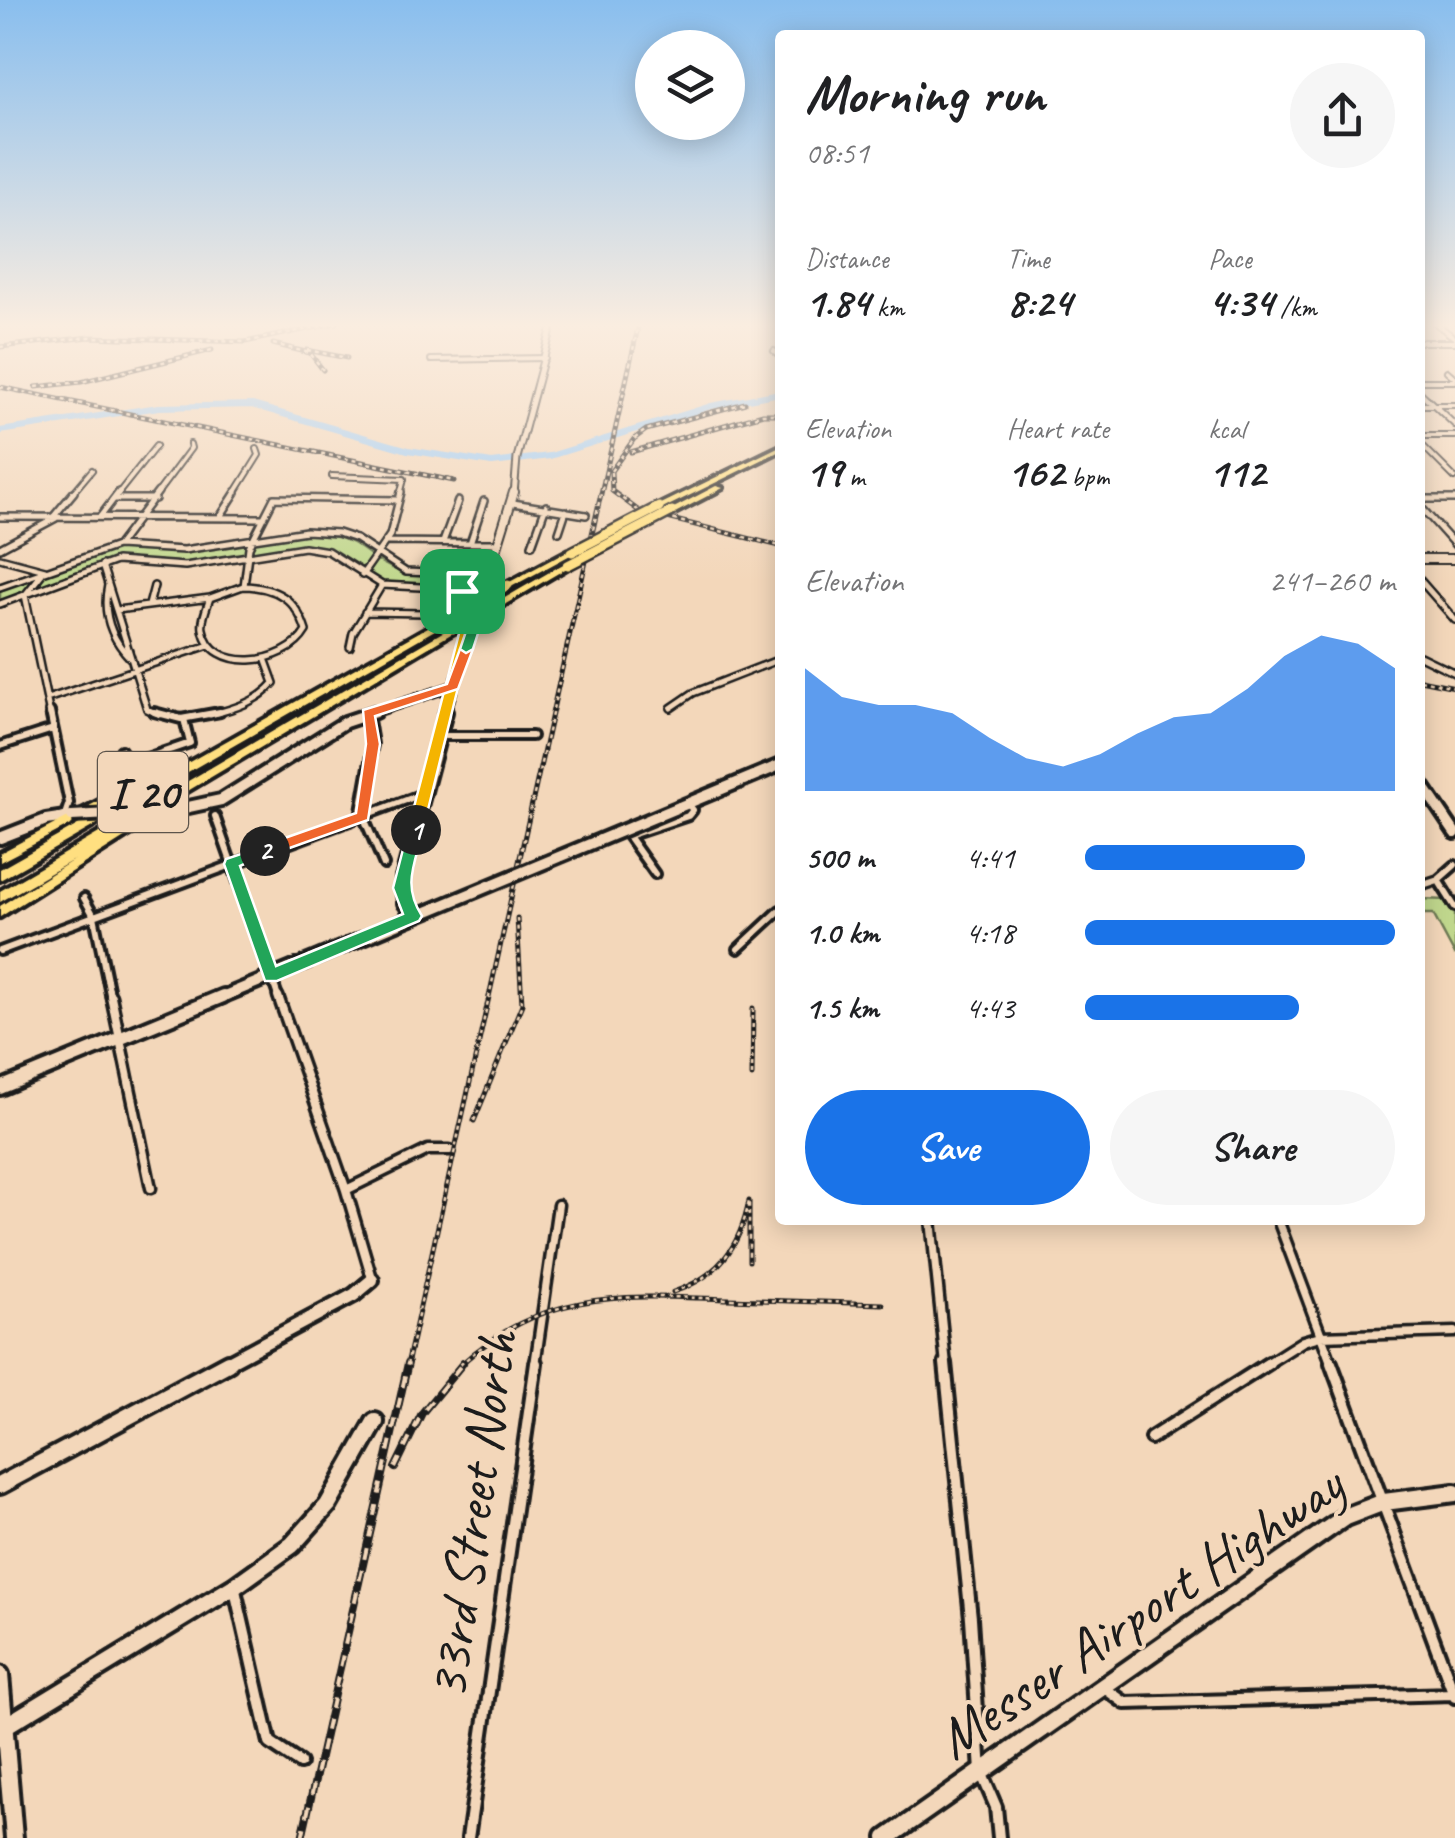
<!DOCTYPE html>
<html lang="en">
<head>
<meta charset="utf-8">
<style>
	body { margin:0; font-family:Caveat,sans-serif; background:#f6f6f6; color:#202124; height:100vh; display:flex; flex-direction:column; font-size:38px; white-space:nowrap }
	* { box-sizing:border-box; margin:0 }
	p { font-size:32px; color:#757577 }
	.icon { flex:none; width:55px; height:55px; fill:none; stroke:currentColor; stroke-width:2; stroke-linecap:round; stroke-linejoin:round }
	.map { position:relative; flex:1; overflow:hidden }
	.panel { position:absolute; left:775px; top:30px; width:650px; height:1195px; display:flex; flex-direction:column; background:#fff; border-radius:10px; box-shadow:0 5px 25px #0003 }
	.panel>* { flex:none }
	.controls { position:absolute; left:635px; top:30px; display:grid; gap:20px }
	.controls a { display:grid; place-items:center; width:110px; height:110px; border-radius:50%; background:#fff; box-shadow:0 5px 25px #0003; font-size:50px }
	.pin { position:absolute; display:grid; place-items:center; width:85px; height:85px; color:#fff; margin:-42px; border-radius:20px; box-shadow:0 5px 15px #0006 }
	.km { position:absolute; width:50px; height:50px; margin:-25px; border-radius:50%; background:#222; color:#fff; font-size:28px; line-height:50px; text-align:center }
	.round { display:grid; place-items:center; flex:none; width:105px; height:105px; border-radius:52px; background:#f6f6f6 }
	.head { display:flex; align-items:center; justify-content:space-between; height:170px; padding:0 30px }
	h1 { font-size:55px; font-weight:700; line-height:75px }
	.metrics { display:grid; grid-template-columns:repeat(3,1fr); gap:15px; height:170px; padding:10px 30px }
	.metrics div { display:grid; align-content:center }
	.metrics b { font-size:42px; font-weight:700 }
	.metrics small { font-size:28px; font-weight:400 }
	.metrics p { font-size:28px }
	.chart { height:280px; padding:20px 30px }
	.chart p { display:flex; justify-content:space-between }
	.chart svg { width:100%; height:180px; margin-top:10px; fill:#1a73e8; opacity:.7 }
	.button { display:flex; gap:20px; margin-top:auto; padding:20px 30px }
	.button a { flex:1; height:115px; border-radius:60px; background:#1a73e8; color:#fff; font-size:40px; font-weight:700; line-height:115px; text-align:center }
	.button a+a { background:#f6f6f6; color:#202124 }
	ul { padding:0 30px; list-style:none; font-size:32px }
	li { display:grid; grid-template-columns:160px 120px 1fr; align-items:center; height:75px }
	li i { height:25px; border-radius:12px; background:#1a73e8 }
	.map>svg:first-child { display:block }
	.green { fill:#c0d78d; stroke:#6e7a54; stroke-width:2.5 }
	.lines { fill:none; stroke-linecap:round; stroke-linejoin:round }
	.river { stroke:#9bccf8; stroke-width:6 }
	.street-far4-casing { stroke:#1c1c1c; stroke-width:8 }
	.street-far3-casing { stroke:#1c1c1c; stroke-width:10 }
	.street-far2-casing { stroke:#1c1c1c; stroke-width:14 }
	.street-far1-casing { stroke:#1c1c1c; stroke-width:15 }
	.street-casing { stroke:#1c1c1c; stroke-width:18 }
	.secondary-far4-casing { stroke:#1c1c1c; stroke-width:9 }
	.secondary-far3-casing { stroke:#1c1c1c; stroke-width:12 }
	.secondary-far2-casing { stroke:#1c1c1c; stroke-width:18 }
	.secondary-far1-casing { stroke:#1c1c1c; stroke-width:20 }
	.secondary-casing { stroke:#1c1c1c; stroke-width:24 }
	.highway-casing { stroke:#1c1c1c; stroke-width:8 }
	.street-far4 { stroke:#f3d7ba; stroke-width:4 }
	.street-far3 { stroke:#f3d7ba; stroke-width:5 }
	.street-far2 { stroke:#f3d7ba; stroke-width:6 }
	.street-far1 { stroke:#f3d7ba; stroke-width:8 }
	.street { stroke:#f3d7ba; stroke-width:10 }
	.secondary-far4 { stroke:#f3d7ba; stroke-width:5 }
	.secondary-far3 { stroke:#f3d7ba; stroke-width:8 }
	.secondary-far2 { stroke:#f3d7ba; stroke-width:10 }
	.secondary-far1 { stroke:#f3d7ba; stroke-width:12 }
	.secondary { stroke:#f3d7ba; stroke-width:16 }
	.highway { fill:#ffdf80; fill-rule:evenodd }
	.rail-far1-casing { stroke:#1c1c1c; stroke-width:5 }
	.rail-casing { stroke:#1c1c1c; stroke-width:8 }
	.rail-far1 { stroke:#f3d7ba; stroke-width:2.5; stroke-dasharray:4; stroke-linecap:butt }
	.rail { stroke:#f3d7ba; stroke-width:4; stroke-dasharray:11; stroke-linecap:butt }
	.secondary-bridge-casing { stroke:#1c1c1c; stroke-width:18; stroke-linecap:butt }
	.highway-bridge-casing { stroke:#1c1c1c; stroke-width:14; stroke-linecap:butt }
	.secondary-bridge { stroke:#f3d7ba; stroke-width:10 }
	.highway-bridge { stroke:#ffdf80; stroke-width:9 }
	.split-1 { fill:#f5b400; stroke:#fff; stroke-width:2.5 }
	.split-2 { fill:#22a559; stroke:#fff; stroke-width:2.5 }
	.split-3 { fill:#f0652b; stroke:#fff; stroke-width:2.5 }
	.split-4 { fill:#22a559; stroke:#fff; stroke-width:2.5 }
	.labels { text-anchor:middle; stroke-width:8; stroke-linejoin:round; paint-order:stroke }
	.shield { fill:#f3d7ba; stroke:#5c544b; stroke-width:2.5 }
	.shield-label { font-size:45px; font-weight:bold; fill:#1c1c1c }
	.near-street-label { font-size:58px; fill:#1c1c1c; stroke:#f3d7ba }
</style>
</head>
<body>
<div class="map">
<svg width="1455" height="1838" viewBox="0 0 1455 1838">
	<rect width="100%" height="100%" fill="#f3d7ba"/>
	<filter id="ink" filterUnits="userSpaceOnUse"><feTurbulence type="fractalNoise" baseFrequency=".01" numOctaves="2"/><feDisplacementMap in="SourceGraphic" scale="20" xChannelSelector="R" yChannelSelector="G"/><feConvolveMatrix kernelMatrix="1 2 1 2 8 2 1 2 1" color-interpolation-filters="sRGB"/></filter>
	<g filter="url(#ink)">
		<path class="green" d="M310,533c56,3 52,26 94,40l72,2 -6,14 -87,-5 -55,-35 -27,-2 -118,18 -70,-4 -113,41v-16l118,-39 51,4z
			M1420,899l27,1 8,13v42l-22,-41h-13z"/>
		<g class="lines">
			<path class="river" d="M0,431l159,-24 93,-2 156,45 84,13 58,-7 161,-50 69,-13"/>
			<defs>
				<path id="street-far4" d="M1435,323l20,15
					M1420,342h35
					M774,351l6,5
					M431,360l114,-2
					M1447,371l8,7
					M1420,381h35
					M1420,392l35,33
					M1420,405h35
					M1420,436h35
					M1420,443l35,35
					M332,476l72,3 -4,16
					M71,495l21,-25
					M117,495l39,-49
					M156,495l35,-47 -1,-4
					M234,495l25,-40 -2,-6"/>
				<path id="street-far3" d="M116,499h39
					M1420,499h35
					M513,503l73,12
					M1420,506l35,39
					M54,516l20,-24
					M0,517l263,1
					M100,517l19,-25
					M220,517l16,-25
					M559,532l7,-21
					M387,542l109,1
					M443,542l15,-41
					M470,543l14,-42
					M118,545l40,-53
					M532,545l14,-39
					M0,548l56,-30
					M0,558l45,12 -20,25 25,120
					M102,565l45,144 13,6
					M362,575l28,-40 11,-43
					M1420,580l35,40
					M108,585c-6,28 2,52 22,73
					M243,586c34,1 53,13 63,45 -20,35 -95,43 -103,-2 -2,-9 4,-22 7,-31z
					M244,586l5,-39 25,-49 124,2
					M0,587l117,-41 67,4 122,-19 32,2 18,6 50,33 78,3
					M0,604l116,-43 69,5 119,-19 24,4 54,34 96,5
					M149,605l5,-19
					M117,610l93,-12
					M365,612l60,1
					M350,647l3,-14 29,-48
					M1420,656l35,17
					M47,699l162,-54
					M671,708l22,-15 87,-34
					M210,715c23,-6 48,-13 64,-32l-8,-22"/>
				<path id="street-far2" d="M50,712l19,91 -4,12
					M154,712l27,7 39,-7
					M368,714l5,30 -12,67 23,54
					M440,736h92
					M0,746l53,-17
					M121,750l8,14 61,-21 -6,-24
					M215,816l64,183
					M655,874l-27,-38 60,-20 5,-6 -6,-7
					M1438,880l17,27
					M1420,886l18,-6 17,-15
					M84,898l10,18 17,83
					M738,949l42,-39
					M0,951l425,-158"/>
				<path id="street-far1" d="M111,996l40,192
					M278,996l68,194 26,88
					M346,1190l82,-40h22
					M931,1220l15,145
					M1278,1220l54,145
					M535,1365l23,-160
					M1265,1365l38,-24 17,-5 135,-4"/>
				<path id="street" d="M945,1363l26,255 10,154 15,35 3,31
					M1331,1363l124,334
					M1151,1438l118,-75
					M235,1590l35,153 30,20
					M1103,1687l22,16 329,-9
					M468,1838l68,-475"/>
				<path id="secondary-far4" d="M514,495l3,-37 36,-135"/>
				<path id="secondary-far3" d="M1420,559h35
					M466,627l16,-53 9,-15
					M367,715l86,-29
					M445,715l69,-223"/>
				<path id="secondary-far2" d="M1420,781l35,52
					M679,807l101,-42
					M170,811l51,-11 124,-78 30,-10
					M0,838l46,-18 26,-4
					M217,999l197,-82 -10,-14 -2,-25 44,-166"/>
				<path id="secondary-far1" d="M0,1088l223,-92
					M223,1365l131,-70 18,-15"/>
				<path id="secondary" d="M0,1485l228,-122
					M0,1675l14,163
					M0,1729l235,-143 57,-41 36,-40 47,-83
					M887,1838l458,-321 39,-15 71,-9"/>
				<path id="highway" d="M780,446v5l-118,58 -7,-2z
					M716,486l7,2 -48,25 -7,-2z
					M569,550l7,2 -65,35 -7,-2z
					M565,563l7,2 -68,40 -8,-2z
					M451,614l3,1v4l-454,261v-11z
					M453,626l3,1v4l-322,192 5,4 -2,3 -137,87v-11l75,-47 -75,43v-11z
					M163,767l5,4 -1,3 -167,88v-9z"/>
			</defs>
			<use href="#street-far4" class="street-far4-casing"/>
			<use href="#street-far3" class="street-far3-casing"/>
			<use href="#street-far2" class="street-far2-casing"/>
			<use href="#street-far1" class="street-far1-casing"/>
			<use href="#street" class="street-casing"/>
			<use href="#secondary-far4" class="secondary-far4-casing"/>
			<use href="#secondary-far3" class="secondary-far3-casing"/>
			<use href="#secondary-far2" class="secondary-far2-casing"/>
			<use href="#secondary-far1" class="secondary-far1-casing"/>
			<use href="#secondary" class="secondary-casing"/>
			<use href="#highway" class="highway-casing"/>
			<use href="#street-far4" class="street-far4"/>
			<use href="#street-far3" class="street-far3"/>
			<use href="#street-far2" class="street-far2"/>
			<use href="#street-far1" class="street-far1"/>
			<use href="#street" class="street"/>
			<use href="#secondary-far4" class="secondary-far4"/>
			<use href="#secondary-far3" class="secondary-far3"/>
			<use href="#secondary-far2" class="secondary-far2"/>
			<use href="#secondary-far1" class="secondary-far1"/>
			<use href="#secondary" class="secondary"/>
			<use href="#highway" class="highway"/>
			<defs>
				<path id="rail-far1" d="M273,344l37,9 13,17
					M0,347l90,-10 155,5 92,-19
					M307,350l40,8
					M0,387l454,94
					M36,387l45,-5 131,-32
					M631,452l132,-38h17
					M611,471l23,-32 12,-9 99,-27
					M611,472l1,19 27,20 141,35
					M1420,680l35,7
					M752,1076l1,-68
					M474,1121l48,-117 -5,-86
					M673,1292c45,-15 67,-45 76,-91v60
					M407,1365l232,-1042
					M460,1365c85,-76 160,-70 268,-66 52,2 103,3 155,5"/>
				<path id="rail" d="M395,1468l27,-55 41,-50
					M302,1838l106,-475"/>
			</defs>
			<use href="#rail-far1" class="rail-far1-casing"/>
			<use href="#rail" class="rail-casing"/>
			<use href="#rail-far1" class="rail-far1"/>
			<use href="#rail" class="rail"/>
			<defs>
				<path id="secondary-bridge" d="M72,816l98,-5
					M414,917l265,-110"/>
				<path id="highway-bridge" d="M572,552l87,-45
					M568,565l104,-54
					M451,617l57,-32
					M453,629l48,-26"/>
			</defs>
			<use href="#secondary-bridge" class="secondary-bridge-casing"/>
			<use href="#highway-bridge" class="highway-bridge-casing"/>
			<use href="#secondary-bridge" class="secondary-bridge"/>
			<use href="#highway-bridge" class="highway-bridge"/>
		</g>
	</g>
	<linearGradient id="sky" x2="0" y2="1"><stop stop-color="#89beee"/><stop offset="0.56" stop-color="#faede0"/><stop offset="1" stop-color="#faede0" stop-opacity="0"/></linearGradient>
	<rect width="1455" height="581" fill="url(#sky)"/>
	<path class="split-1" d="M458,588h8l14,10 -57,232 -7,5 -8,-5 60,-231 -10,-6z"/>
	<path class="split-2" d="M416,825l7,5c-8,34 -21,55 -1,86l-3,5 -142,60h-12l-41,-117 2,-5 39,-13 7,5 -32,15 36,100 127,-52 -10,-26 15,-58z"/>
	<path class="split-3" d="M466,645l7,4 -15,40 -83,27 5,28 -12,76 -98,35h-11v-8l97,-34 10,-69 -3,-34 84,-26 13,-35z"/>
	<path class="split-4" d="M487,560l6,4 -5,9 7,5 -2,9 -20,62 -7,4 -6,-4 19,-56 -23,-2 16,-4 3,-10 -10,-4z"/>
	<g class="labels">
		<rect class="shield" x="98" y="752" width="90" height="80" rx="8"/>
		<g class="shield-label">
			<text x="143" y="808">I 20</text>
		</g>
		<g class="near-street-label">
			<text transform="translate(471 1515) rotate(-82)" y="20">33rd Street North</text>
			<text transform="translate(1139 1611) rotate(-34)" y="20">Messer Airport Highway</text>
		</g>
	</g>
</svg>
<div class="controls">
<a><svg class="icon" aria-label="layers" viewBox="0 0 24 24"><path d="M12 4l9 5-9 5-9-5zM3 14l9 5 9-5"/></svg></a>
</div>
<div class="pin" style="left:462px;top:591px;background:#1e9e55"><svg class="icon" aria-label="arrive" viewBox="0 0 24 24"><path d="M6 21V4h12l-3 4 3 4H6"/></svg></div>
<b class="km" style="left:416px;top:830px">1</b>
<b class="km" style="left:265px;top:851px">2</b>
<section class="panel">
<div class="head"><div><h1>Morning run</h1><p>08:51</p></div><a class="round"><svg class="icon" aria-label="share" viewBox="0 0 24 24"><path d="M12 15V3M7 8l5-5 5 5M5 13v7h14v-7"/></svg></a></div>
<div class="metrics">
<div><p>Distance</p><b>1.84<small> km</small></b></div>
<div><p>Time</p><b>8:24</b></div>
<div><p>Pace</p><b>4:34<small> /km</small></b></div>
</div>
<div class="metrics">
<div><p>Elevation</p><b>19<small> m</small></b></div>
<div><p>Heart rate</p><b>162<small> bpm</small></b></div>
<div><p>kcal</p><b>112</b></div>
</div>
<div class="chart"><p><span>Elevation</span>241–260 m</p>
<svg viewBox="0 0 160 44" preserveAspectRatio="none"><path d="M0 44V14L10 21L20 23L30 23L40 25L50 31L60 36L70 38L80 35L90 30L100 26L110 25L120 19L130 11L140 6L150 8L160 14V44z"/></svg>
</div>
<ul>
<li><b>500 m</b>4:41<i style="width:71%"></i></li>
<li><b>1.0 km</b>4:18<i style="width:100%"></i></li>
<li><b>1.5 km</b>4:43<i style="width:69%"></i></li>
</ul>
<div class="button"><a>Save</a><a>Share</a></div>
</section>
</div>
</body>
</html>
